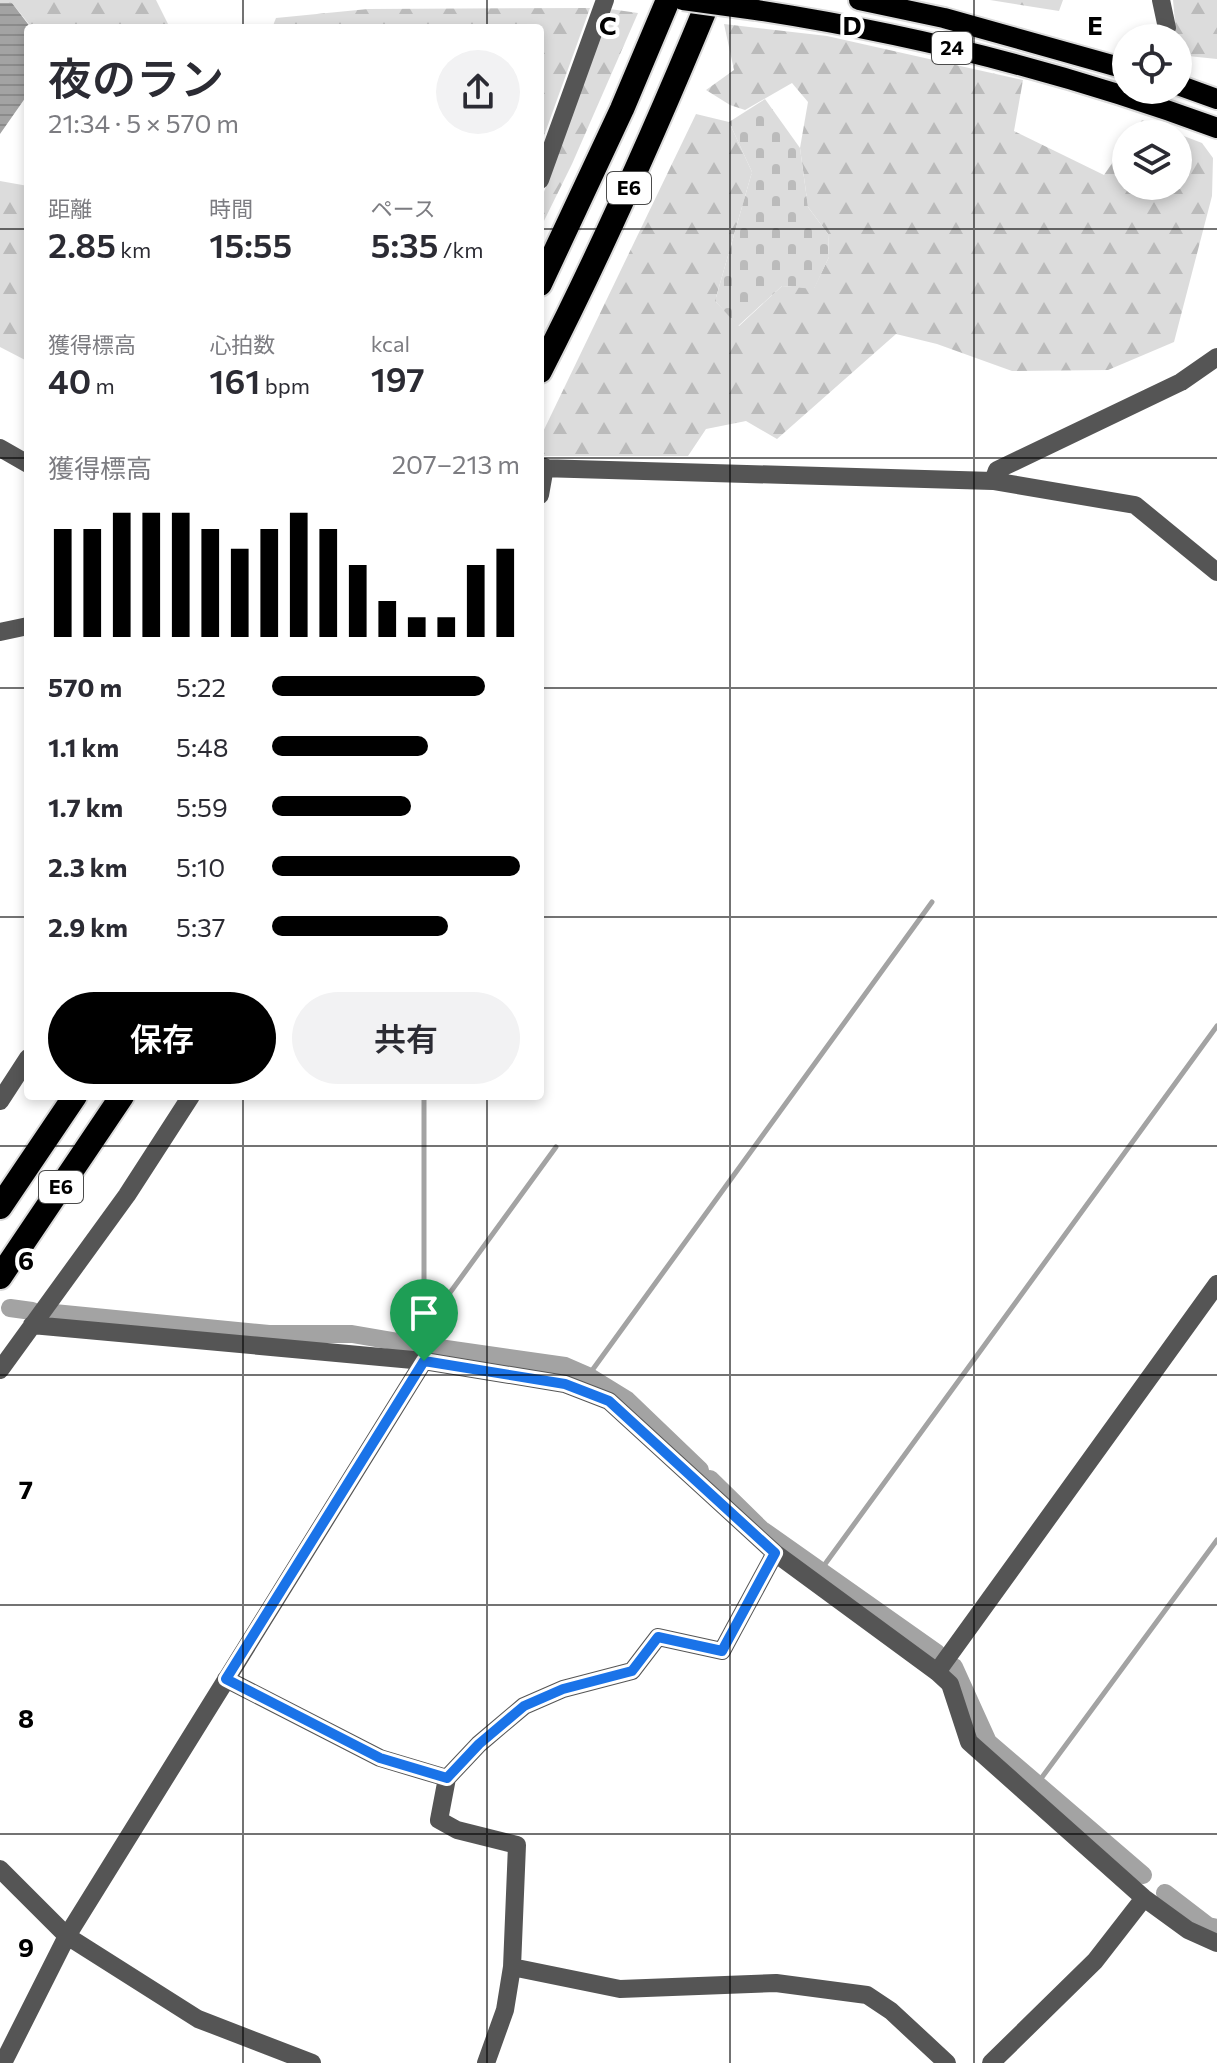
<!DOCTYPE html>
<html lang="ja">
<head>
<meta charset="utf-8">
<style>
	body { margin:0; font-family:Commissioner,"Noto Sans JP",sans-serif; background:#f2f2f3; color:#2b2b33; height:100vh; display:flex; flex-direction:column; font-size:30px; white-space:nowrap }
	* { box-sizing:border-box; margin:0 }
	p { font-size:26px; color:#7c7c81 }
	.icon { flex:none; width:44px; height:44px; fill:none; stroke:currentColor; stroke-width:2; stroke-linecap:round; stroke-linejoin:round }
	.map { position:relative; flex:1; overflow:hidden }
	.side { position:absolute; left:24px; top:24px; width:520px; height:1076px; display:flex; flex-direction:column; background:#fff; border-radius:8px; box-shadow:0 4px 12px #0003 }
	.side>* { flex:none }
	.buttons { position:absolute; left:1112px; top:24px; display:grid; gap:16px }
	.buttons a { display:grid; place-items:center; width:80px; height:80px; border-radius:50%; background:#fff; box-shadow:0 4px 12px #0003; font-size:40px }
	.pin { position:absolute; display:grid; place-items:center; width:68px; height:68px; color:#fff; margin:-82px -34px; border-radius:50% 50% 50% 0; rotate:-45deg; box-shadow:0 0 8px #0007 }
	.pin .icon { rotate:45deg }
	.round { display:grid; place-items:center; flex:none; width:84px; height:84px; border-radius:42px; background:#f2f2f3 }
	.head { display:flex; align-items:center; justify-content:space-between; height:136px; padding:0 24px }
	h1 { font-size:44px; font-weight:600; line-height:60px }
	.metrics { display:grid; grid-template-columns:repeat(3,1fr); gap:12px; height:136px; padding:8px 24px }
	.metrics div { display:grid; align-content:center }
	.metrics b { font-size:34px; font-weight:600 }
	.metrics small { font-size:22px; font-weight:400 }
	.metrics p { font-size:22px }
	.chart { height:224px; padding:16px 24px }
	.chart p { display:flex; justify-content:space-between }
	.chart svg { width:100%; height:144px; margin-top:8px; stroke:#000; stroke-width:6 }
	.action { display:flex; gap:16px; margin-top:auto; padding:16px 24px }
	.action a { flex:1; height:92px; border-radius:48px; background:#000; color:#fff; font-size:32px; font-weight:600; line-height:92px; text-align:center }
	.action a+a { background:#f2f2f3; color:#2b2b33 }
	ul { padding:0 24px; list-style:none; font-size:26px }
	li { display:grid; grid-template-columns:128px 96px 1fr; align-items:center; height:60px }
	li i { height:20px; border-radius:10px; background:#000 }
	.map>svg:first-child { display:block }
	.forest { fill:url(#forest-firs) }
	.cemetery { fill:url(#cemetery-stones) }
	.water { fill:url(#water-rules) }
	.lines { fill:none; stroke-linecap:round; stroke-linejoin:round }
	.stream { stroke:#a3a3a3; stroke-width:5 }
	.canal { stroke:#a3a3a3; stroke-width:18 }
	.major-casing { stroke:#dbdbdb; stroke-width:24 }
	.highway-casing { stroke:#dbdbdb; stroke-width:28 }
	.minor { stroke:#555; stroke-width:18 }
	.major { stroke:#000; stroke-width:20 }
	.highway { stroke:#000; stroke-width:24 }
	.major-bridge-casing { stroke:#dbdbdb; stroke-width:24; stroke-linecap:butt }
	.major-bridge { stroke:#000; stroke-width:20 }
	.route-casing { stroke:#fff; stroke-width:16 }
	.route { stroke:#1a73e8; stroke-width:10 }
	.grid { fill:none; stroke:#000; stroke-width:2; stroke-opacity:0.55 }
	.labels { text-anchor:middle; stroke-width:8; stroke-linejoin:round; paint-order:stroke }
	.shield { fill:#fff; stroke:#4c4c4c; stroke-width:2 }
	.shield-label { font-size:20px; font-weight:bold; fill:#000 }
	.grid-label { font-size:26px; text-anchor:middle; font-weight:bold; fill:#000; stroke:#fff; stroke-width:8; stroke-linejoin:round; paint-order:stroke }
</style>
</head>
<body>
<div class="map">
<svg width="1217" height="2063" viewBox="0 0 1217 2063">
	<defs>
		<pattern id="forest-firs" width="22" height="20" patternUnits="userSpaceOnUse" patternTransform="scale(2)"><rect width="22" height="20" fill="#dcdcdc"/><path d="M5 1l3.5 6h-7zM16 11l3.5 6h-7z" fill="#bbb"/></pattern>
		<pattern id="cemetery-stones" width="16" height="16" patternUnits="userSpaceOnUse" patternTransform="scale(2)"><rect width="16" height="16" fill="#dcdcdc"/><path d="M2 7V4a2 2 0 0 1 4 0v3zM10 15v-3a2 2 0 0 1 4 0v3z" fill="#bbb"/></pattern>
		<pattern id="water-rules" width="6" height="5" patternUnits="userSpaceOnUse" patternTransform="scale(2)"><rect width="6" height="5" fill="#a3a3a3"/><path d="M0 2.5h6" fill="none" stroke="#8b8b8b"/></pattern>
	</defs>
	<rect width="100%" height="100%" fill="#fff"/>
	<path class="forest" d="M0,0h156l14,28h-138l-20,-25h-12z
		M990,0h73l-4,11z
		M1173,0h44v59l-39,-4z
		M590,8l-50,139v-119h-268l4,-10 92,-9z
		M610,9l28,4 -66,151 -32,65v-26z
		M724,24l103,12 196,44 -9,51 90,44 22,-32v43h52v-52h-46l10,-14 60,23 11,15 -1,38 -38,146 -66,28 -96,1 -75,-27 -41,-10 -119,105 -31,-18 -40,8 -18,27h-148v-18l156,-324 33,8 23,50 -37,129 24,25 43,-40 32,2 15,-31 -1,-23 -20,-27 -8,-59 8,-46 -16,-19 -47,27 -15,-5 -24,-15 28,-20z
		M0,181l28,5v179l-1,-4 -27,-14z"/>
	<path class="cemetery" d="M765,99l35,49 8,59 20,27 1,23 -15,32 -32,-3 -44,40 -23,-25 37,-129 -23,-50z"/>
	<path class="water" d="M0,3h12l19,25h-3v66l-28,40z"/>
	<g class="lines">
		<path class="stream" d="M424,1096v232
			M425,1327l131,-180
			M588,1376l344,-474
			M820,1571l397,-545
			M1037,1784l180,-244"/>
		<path class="canal" d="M10,1308l22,3
			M54,1313l215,21h83l70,12
			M432,1347l133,19 23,10 39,24 73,70
			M710,1479l51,50 176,124
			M954,1667l34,75 155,133
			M1165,1893l43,33 9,2"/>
		<defs>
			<path id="major" d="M859,0l85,18 182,51
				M756,10c157,24 312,63 461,118
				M1178,85l39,14"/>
			<path id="highway" d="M540,284l82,-175 46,-109
				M540,371c62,-121 117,-245 169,-371
				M0,1207l75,-111
				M0,1277l122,-181"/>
		</defs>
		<use href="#major" class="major-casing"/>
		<use href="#highway" class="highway-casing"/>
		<path class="minor" d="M1161,0l6,28 -3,10
			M540,180l65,-180
			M0,448l28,16
			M540,468l453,13 142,24 82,67
			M993,481l4,-11 184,-88 36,-25
			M540,495l5,-28
			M0,632l28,-6
			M0,1101l28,-43
			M32,1325l392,36 141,23 44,17 166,152 162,119 13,12 19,58 175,156 44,32 29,13
			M0,1370l127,-175 64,-99
			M937,1672l280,-388
			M226,1679l154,79 67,20
			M0,1869l67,67 131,83 114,44
			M512,1967l108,22 156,-6 91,12 24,16 56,52
			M3,2063l64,-127 357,-575
			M486,2063l19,-53 7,-43 5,-122 -60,-15 -18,-10 8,-42 32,-34 45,-38 39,-17 69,-18 26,-34 64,14 53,-98
			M991,2063l104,-102 49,-63"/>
		<use href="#major" class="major"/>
		<use href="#highway" class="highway"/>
		<defs>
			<path id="major-bridge" d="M683,0l73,10"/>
		</defs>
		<use href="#major-bridge" class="major-bridge-casing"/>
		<use href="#major-bridge" class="major-bridge"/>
	</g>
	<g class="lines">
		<defs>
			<path id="route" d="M424,1361l141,23 44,17 166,152 -53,98 -64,-14 -26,34 -69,18 -39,17 -45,38 -32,34 -67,-20 -154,-79z"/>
		</defs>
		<use href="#route" class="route-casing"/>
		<use href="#route" class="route"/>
	</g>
	<path class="grid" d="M243,0v28M487,0v28M730,0v2063M974,0v2063M0,229h28M540,229h677M0,458h28M540,458h677M0,688h28M540,688h677M0,917h28M540,917h677M243,1096v967M487,1096v967M0,1146h1217M0,1375h1217M0,1605h1217M0,1834h1217"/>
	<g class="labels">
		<g class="shield">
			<rect x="932" y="32" width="40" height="32" rx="6"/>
			<rect x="607" y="172" width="44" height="32" rx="6"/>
			<rect x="39" y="1171" width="44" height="32" rx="6"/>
		</g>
		<g class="shield-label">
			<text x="952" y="55">24</text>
			<text x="629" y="195">E6</text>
			<text x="61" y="1194">E6</text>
		</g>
	</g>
	<g class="grid-label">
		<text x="608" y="35">C</text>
		<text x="852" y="35">D</text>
		<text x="1095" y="35">E</text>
		<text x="26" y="1270">6</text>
		<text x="26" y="1499">7</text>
		<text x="26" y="1728">8</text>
		<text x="26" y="1957">9</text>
	</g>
</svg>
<div class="buttons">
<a><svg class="icon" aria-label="locate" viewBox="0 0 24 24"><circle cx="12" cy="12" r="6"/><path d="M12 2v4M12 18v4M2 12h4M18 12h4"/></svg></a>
<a><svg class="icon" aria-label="layers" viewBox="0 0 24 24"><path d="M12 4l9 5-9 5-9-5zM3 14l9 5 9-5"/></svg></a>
</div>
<div class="pin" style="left:424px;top:1361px;background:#1e9e55"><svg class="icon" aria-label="arrive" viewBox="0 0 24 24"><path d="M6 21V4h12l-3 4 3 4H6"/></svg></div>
<section class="side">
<div class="head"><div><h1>夜のラン</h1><p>21:34 · 5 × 570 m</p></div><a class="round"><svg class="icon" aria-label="share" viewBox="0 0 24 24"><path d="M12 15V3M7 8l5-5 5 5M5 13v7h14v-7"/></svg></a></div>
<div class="metrics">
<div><p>距離</p><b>2.85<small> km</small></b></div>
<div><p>時間</p><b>15:55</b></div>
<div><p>ペース</p><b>5:35<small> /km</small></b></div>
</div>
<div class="metrics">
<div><p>獲得標高</p><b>40<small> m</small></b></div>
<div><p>心拍数</p><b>161<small> bpm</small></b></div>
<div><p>kcal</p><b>197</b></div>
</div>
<div class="chart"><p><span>獲得標高</span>207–213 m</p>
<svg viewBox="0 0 160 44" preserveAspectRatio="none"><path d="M5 44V11M15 44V11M25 44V6M35 44V6M45 44V6M55 44V11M65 44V17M75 44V11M85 44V6M95 44V11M105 44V22M115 44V33M125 44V38M135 44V38M145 44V22M155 44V17"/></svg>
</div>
<ul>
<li><b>570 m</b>5:22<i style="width:86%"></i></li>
<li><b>1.1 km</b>5:48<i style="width:63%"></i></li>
<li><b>1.7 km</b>5:59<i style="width:56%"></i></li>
<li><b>2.3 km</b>5:10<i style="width:100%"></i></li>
<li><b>2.9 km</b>5:37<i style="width:71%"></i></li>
</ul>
<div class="action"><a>保存</a><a>共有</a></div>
</section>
</div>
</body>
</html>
